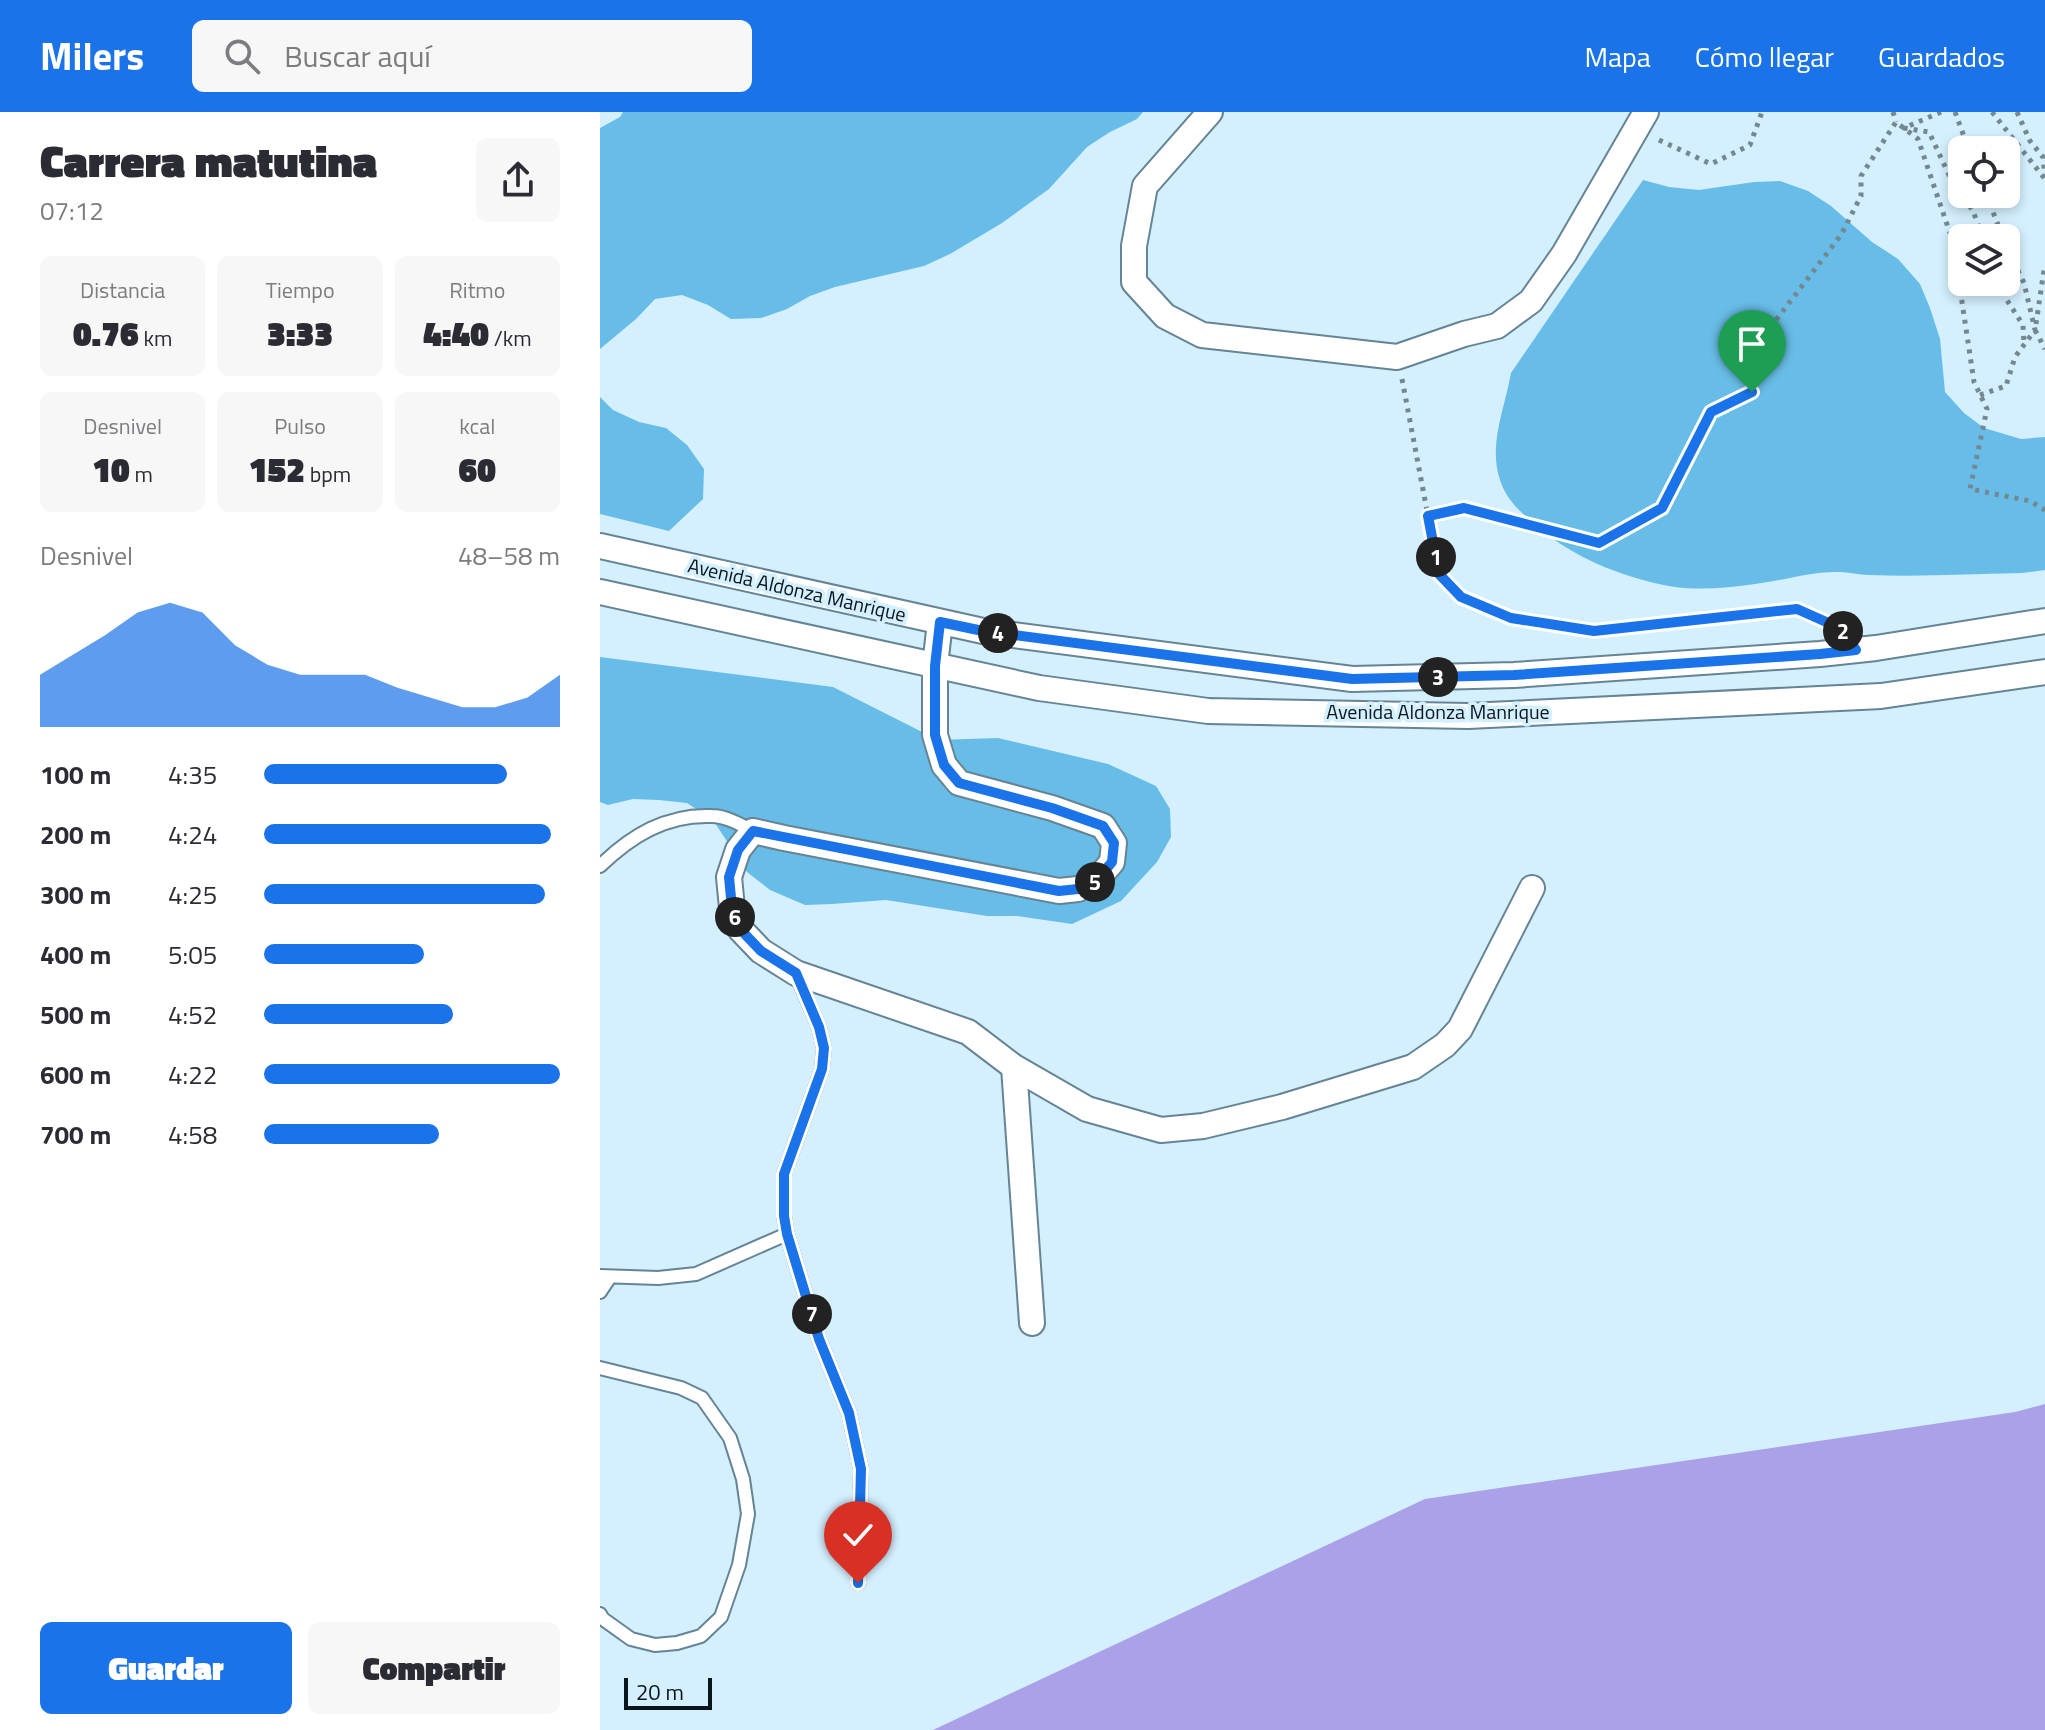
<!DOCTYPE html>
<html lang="es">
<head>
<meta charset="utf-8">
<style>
	body { margin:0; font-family:"Titillium Web",sans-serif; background:#f7f7f7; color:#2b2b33; height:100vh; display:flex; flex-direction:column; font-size:30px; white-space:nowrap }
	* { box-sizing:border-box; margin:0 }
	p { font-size:26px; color:#7c7c81 }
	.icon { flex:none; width:44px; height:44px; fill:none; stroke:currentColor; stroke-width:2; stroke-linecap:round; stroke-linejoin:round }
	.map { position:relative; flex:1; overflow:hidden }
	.sheet { display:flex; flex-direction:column; background:#fff; width:600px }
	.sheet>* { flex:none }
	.tools { position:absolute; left:1348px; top:24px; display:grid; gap:16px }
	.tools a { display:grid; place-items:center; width:72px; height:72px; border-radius:12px; background:#fff; box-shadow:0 4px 12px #0003; font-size:40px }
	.scale { position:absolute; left:24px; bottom:20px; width:88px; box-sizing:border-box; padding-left:8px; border:4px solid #0a161c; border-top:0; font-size:22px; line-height:28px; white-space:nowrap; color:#0a161c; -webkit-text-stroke:6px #d4effe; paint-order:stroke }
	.pin { position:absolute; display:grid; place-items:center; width:68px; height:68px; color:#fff; margin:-82px -34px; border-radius:50% 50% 50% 0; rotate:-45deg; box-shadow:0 0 8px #0007 }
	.pin .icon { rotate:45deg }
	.km { position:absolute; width:40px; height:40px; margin:-20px; border-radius:50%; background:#222; color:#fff; font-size:22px; line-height:40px; text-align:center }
	.round { display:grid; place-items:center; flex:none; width:84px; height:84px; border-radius:12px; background:#f7f7f7 }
	.head { display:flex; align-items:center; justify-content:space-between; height:136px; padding:0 40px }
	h1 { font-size:44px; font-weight:800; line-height:60px }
	.figures { display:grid; grid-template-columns:repeat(3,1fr); gap:12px; height:136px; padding:8px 40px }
	.figures div { display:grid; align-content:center; border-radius:12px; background:#f7f7f7; text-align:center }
	.figures b { font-size:34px; font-weight:800 }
	.figures small { font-size:22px; font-weight:400 }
	.figures p { font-size:22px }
	.chart { height:224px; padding:16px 40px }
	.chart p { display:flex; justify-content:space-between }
	.chart svg { width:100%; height:144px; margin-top:8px; fill:#1a73e8; opacity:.7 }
	.action { display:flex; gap:16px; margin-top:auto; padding:16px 40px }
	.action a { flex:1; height:92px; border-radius:12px; background:#1a73e8; color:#fff; font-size:32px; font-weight:800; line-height:92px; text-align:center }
	.action a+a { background:#f7f7f7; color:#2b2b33 }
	ul { padding:0 40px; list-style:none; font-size:26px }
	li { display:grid; grid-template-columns:128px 96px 1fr; align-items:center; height:60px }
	li i { height:20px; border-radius:10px; background:#1a73e8 }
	header { display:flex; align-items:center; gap:48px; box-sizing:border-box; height:112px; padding:0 40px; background:#1a73e8; color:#fff }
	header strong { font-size:38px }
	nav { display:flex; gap:44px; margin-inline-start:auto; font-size:28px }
	.search { width:560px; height:72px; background:#f7f7f7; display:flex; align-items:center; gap:20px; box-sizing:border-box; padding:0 28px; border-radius:12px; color:#7c7c81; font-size:30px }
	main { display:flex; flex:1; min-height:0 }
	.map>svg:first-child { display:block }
	.forest { fill:#67bde7 }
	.water { fill:#aaa1e8 }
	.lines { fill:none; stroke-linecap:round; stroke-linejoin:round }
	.service-casing { stroke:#658495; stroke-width:16 }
	.minor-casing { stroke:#658495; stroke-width:28 }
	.path { stroke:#748892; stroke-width:5; stroke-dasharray:4 6; stroke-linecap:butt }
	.service { stroke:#fff; stroke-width:12 }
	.minor { stroke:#fff; stroke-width:24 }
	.route-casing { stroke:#fff; stroke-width:16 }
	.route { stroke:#1a73e8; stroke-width:10 }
	.labels { text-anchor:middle; stroke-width:7; stroke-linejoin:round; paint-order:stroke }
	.street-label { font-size:20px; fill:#0a161c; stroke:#d4effe }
</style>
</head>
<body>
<header>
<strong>Milers</strong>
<div class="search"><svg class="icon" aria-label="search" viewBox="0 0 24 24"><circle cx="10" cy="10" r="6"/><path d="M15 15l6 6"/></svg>Buscar aquí</div>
<nav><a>Mapa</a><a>Cómo llegar</a><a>Guardados</a></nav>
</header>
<main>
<section class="sheet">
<div class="head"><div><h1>Carrera matutina</h1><p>07:12</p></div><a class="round"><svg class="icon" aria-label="share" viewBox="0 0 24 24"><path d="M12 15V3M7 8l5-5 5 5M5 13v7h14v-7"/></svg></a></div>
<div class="figures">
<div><p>Distancia</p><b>0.76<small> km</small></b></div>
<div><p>Tiempo</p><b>3:33</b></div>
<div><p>Ritmo</p><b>4:40<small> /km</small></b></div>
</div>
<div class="figures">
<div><p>Desnivel</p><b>10<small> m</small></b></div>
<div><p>Pulso</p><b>152<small> bpm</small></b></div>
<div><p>kcal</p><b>60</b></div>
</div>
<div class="chart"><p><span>Desnivel</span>48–58 m</p>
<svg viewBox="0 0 160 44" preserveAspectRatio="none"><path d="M0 44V28L10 22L20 16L30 9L40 6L50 9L60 19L70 25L80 28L90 28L100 28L110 32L120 35L130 38L140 38L150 35L160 28V44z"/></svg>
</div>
<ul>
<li><b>100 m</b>4:35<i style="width:82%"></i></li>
<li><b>200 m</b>4:24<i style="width:97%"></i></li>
<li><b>300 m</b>4:25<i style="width:95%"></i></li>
<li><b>400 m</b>5:05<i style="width:54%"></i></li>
<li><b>500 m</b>4:52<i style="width:64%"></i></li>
<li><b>600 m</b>4:22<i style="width:100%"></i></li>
<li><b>700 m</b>4:58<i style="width:59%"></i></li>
</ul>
<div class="action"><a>Guardar</a><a>Compartir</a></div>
</section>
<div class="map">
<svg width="1445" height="1618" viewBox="0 0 1445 1618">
	<rect width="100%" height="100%" fill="#d4effe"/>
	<path class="forest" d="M23,0h520l-6,7 -27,13 -23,15 -38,42 -47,34 -52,31 -26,12 -89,21 -25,9 -23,13 -26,9 -30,1 -23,-14 -26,-10 -27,4 -19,20 -36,30v-221l20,-11z
		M1043,68l26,7 30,3 55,-8 26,-1 28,10 23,15 41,36 26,17 22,25 10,24 10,31 5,53 19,21 20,15 37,11 24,-2v133l-23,3c-51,1 -102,4 -153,2 -10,0 -20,-3 -30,-3 -28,-1 -57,9 -84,12 -28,4 -59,7 -86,2 -40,-7 -90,-26 -122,-52 -19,-16 -39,-29 -47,-54 -12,-36 5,-72 11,-107z
		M0,285l13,13 26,12 27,6 21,17 17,24 -1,30 -34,32 -69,-17z
		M0,545l233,30 105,53 60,-2 110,26 48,22 14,23 1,28 -14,25 -36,39 -49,23 -55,-8h-30l-101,-16 -54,4 -27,1 -35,-15 -23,-18 -34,-52 -26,-17 -28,-3 -26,-1 -25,6 -8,-3z"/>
	<path class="water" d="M1445,1292v326h-1112l492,-231 590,-87z"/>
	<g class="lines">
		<defs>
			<path id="service" d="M0,754c31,-30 66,-52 112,-50 14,0 29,9 41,15
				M197,864l22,51 5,21 -2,21 -38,105v42l3,18 32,105 30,74 12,56 -3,114
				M0,1164l58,2 38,-4 91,-40
				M0,1180l10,-15
				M0,1256l81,20 21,10 28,40 13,41 5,35 -9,51 -18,52 -20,19 -24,7 -22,2 -24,-6 -28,-20 -3,-5"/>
			<path id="minor" d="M610,0l-65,74 -11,60v36l31,34 37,19 195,22 67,-23 33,-8 34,-25 33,-47 82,-142
				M0,434l383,85 369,48 162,-4 306,-21 56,-6 169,-27
				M0,480l439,96 169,23 260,5 413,-20 164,-24
				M340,510l-5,44v69l9,30 15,18 93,25 51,18 11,17 -2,19 -16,19 -18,8 -19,2 -275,-53 -31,-7 -15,19 -9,27 3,31 8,21 21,22 35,22 172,59 46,35 18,256
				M414,955l73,42 74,21 42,-4 79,-19 131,-40 32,-22 15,-16 72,-141"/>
		</defs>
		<use href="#service" class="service-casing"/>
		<use href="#minor" class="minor-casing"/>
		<path class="path" d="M1293,0l3,10
			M1341,0l-37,16 25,4 21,45 23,34 10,27
			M1355,0l14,38
			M1392,0l53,67
			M1417,0l13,29 13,16 2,21
			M1059,28l52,24 39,-19 12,-33
			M1386,82l17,44
			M1400,170l5,15 18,28 1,19
			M1436,212l8,-54 1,3
			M1435,218l10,19
			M802,267l37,195 22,23 50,21 83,13 203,-22 38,17
			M1380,283l26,-9 9,-29 20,-27 -11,-47 -18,-37
			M828,404l36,-8 135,35 63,-35 49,-96 41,-20 8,-25 3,-30 78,-102 20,-39v-20l35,-54 22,17 35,103 21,140 13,27 -17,80 60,12 15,9"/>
		<use href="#service" class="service"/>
		<use href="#minor" class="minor"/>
	</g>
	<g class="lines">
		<defs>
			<path id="route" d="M258,1471l3,-114 -12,-56 -30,-74 -32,-105 -3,-18v-42l38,-105 2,-21 -5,-21 -23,-54 -35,-22 -21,-22 -8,-21 -3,-31 9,-27 15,-19 306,60 19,-2 18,-8 16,-19 2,-19 -11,-17 -51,-18 -93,-25 -15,-18 -9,-30v-69l5,-44 43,9 369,48 162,-4 306,-21 36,-4 -14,-21 -45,-20 -203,22 -83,-13 -50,-21 -22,-23 -11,-58 36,-8 135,35 63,-35 49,-96 41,-20"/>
		</defs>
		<use href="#route" class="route-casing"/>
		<use href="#route" class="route"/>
	</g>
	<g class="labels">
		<g class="street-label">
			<text transform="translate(197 478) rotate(13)" y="7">Avenida Aldonza Manrique</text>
			<text x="838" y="607">Avenida Aldonza Manrique</text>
		</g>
	</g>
</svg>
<div class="tools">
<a><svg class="icon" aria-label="locate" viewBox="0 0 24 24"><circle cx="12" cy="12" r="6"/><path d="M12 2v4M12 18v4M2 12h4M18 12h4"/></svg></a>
<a><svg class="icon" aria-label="layers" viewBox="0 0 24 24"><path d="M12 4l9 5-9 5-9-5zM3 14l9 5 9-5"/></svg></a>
</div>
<div class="scale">20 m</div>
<div class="pin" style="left:1152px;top:280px;background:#1e9e55"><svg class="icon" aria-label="arrive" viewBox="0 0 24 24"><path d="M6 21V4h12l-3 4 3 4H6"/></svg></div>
<div class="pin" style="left:258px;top:1471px;background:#d93025"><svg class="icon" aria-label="check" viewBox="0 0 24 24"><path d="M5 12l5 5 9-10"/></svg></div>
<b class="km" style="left:836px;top:445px">1</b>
<b class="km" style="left:1243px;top:519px">2</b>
<b class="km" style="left:838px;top:565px">3</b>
<b class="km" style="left:398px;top:521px">4</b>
<b class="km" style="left:495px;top:770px">5</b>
<b class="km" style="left:135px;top:805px">6</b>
<b class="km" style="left:212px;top:1202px">7</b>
</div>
</main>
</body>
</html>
